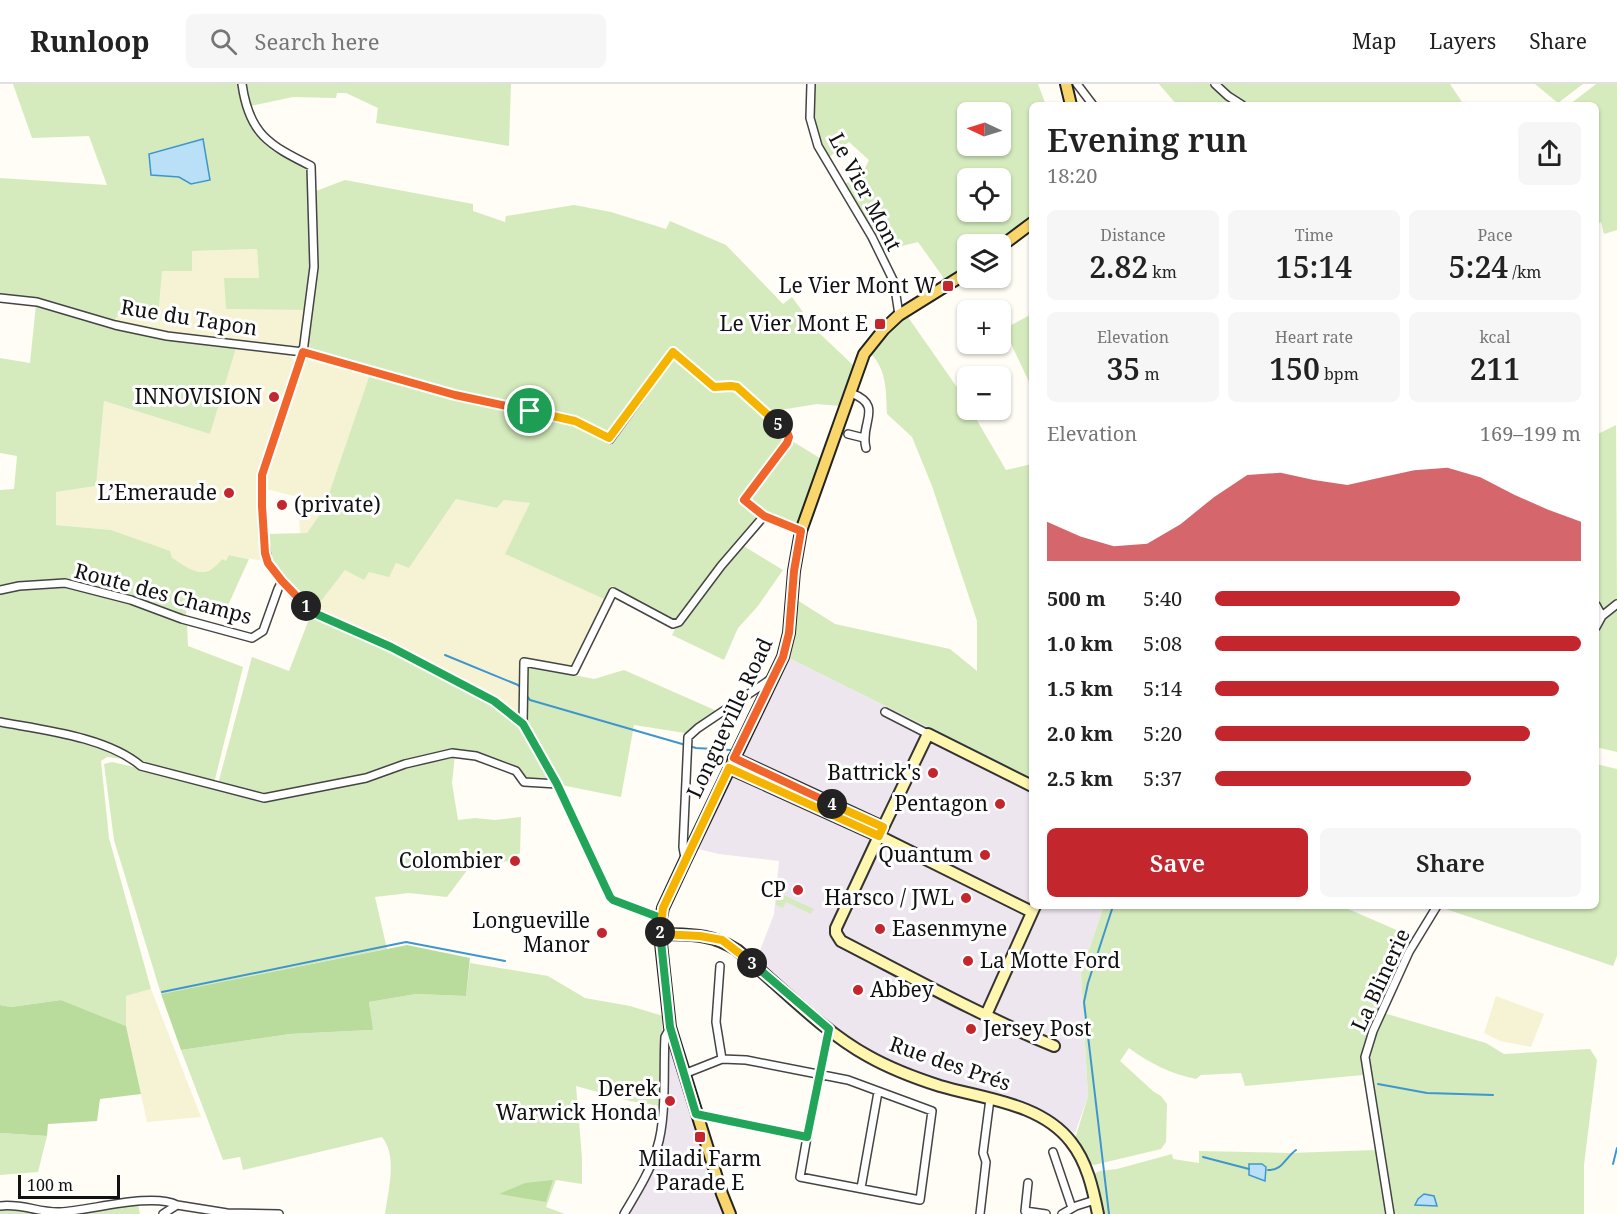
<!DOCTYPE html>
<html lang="en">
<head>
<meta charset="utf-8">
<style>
	body { margin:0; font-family:"Noto Serif",serif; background:#f6f6f6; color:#222; height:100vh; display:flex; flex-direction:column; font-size:22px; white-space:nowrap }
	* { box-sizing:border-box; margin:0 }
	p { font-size:20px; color:#767676 }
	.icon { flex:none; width:33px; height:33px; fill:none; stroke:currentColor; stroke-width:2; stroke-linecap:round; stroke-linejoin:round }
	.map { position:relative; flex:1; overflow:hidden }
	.panel { position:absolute; left:1029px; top:18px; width:570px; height:807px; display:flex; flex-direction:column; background:#fff; border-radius:9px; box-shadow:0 2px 4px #0004 }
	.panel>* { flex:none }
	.needle { width:39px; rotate:274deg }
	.controls { position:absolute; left:957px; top:18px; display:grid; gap:12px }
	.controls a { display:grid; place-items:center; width:54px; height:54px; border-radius:9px; background:#fff; box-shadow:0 2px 4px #0004; font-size:30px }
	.scale { position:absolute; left:18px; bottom:15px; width:102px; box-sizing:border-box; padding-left:6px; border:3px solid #111; border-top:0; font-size:16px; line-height:21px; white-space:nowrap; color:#111; -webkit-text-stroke:4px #fff; paint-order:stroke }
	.pin { position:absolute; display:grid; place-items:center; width:51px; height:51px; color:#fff; margin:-26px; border:3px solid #fff; border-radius:50%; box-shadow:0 2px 6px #0007 }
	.km { position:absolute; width:30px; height:30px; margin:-15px; border-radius:50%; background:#222; color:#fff; font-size:16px; line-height:30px; text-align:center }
	.round { display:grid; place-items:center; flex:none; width:63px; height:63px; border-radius:9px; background:#f6f6f6 }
	.headline { display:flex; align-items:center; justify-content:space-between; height:102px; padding:0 18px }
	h1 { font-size:33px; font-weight:600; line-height:45px }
	.stats { display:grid; grid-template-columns:repeat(3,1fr); gap:9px; height:102px; padding:6px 18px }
	.stats div { display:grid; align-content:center; border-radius:9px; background:#f6f6f6; text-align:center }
	.stats b { font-size:30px; font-weight:600 }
	.stats small { font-size:16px; font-weight:400 }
	.stats p { font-size:16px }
	.chart { height:168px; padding:12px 18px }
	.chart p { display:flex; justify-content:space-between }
	.chart svg { width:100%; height:108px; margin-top:6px; fill:#c4262e; opacity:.7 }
	.action { display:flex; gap:12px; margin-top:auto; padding:12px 18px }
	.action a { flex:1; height:69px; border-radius:9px; background:#c4262e; color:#fff; font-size:24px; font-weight:600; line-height:69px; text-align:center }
	.action a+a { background:#f6f6f6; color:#222 }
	ul { padding:0 18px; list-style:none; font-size:20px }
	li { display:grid; grid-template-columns:96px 72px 1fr; align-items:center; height:45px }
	li i { height:15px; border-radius:8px; background:#c4262e }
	header { display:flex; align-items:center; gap:36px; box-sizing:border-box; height:84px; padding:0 30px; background:#fff; border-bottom:2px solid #e0e0e0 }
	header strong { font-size:28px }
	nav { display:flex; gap:33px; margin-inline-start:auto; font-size:21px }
	.search { width:420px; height:54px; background:#f6f6f6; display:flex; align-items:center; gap:15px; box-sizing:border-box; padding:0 21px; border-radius:9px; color:#767676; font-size:22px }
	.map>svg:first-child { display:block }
	.industrial { fill:#eee6ef }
	.farmland { fill:#f6f3d4 }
	.green { fill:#d5ebbd; fill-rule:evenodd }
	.forest { fill:#b9dc9c }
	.water { fill:#b9e0f7; stroke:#3f96cf; stroke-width:1.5 }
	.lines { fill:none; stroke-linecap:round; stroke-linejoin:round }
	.stream { stroke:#3f96cf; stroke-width:2 }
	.street-casing { stroke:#444; stroke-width:10 }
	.secondary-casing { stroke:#333; stroke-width:14 }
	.primary-casing { stroke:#222; stroke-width:14 }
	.street { stroke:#fff; stroke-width:7 }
	.secondary { stroke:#fff6b0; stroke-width:10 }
	.primary { stroke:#f9d66b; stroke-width:10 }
	.split-1-casing { stroke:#fff; stroke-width:12 }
	.split-2-casing { stroke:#fff; stroke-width:12 }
	.split-3-casing { stroke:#fff; stroke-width:12 }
	.split-4-casing { stroke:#fff; stroke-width:12 }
	.split-5-casing { stroke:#fff; stroke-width:12 }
	.split-6-casing { stroke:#fff; stroke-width:12 }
	.split-1 { stroke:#f0652b; stroke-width:8 }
	.split-2 { stroke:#22a559; stroke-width:8 }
	.split-3 { stroke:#22a559; stroke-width:8 }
	.split-4 { stroke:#f5b400; stroke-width:8 }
	.split-5 { stroke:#f0652b; stroke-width:8 }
	.split-6 { stroke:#f5b400; stroke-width:8 }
	.poi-dot { fill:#c4262e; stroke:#fff; stroke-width:2 }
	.labels { text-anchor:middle; stroke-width:6; stroke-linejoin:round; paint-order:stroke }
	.street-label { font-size:21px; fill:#111; stroke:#fff }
	.poi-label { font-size:21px; fill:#111; stroke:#fff; text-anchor:end }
</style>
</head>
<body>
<header>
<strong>Runloop</strong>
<div class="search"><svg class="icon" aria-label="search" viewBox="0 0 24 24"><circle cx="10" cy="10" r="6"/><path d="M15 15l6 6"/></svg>Search here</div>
<nav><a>Map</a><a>Layers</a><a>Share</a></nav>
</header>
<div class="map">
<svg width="1617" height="1130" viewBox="0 0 1617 1130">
	<rect width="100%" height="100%" fill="#fffdf5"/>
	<path class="industrial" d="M787,573l245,122v127h72l-23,67 7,123 -13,37 -36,-23 -114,-33 -53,-24 -40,-27 -76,-65 18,-47 5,-53 -60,-7 -21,-5z
		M669,959l2,3 55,168h-99l21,-34 11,-30 7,-105z"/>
	<path class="farmland" d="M257,165l2,29 48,32 -4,32 -5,5 -135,-15 -48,-10 1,-5 46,-46h30v-20z
		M237,261l50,8 6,6 2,7 -35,108 -1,60 4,27 -33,-6 -4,6 -4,-2 -6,8 -9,4 -10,2 -86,-43 -55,-5v-33l40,-6 8,-85 106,33z
		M306,272l64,18 -46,134 -17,25h-7l-2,-36 -32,-8v-17z
		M456,415l41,9 7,-8 27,3 -25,51 100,46 -33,69 -51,-9 -1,51 -3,2 -25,-16 -120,-63 -58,-25 30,-39 24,2 27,-9 13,5z
		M151,905l50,128 -54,5 -21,-96v-30z
		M1496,912l48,18 -13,33 -31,-6 -16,-8z"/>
	<path class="green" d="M13,0h225c4,24 15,55 37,68 11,6 26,8 32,19l4,105 -4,34 -81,-1 -2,-31h35l-2,-29 -65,2v20h-30l-4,46h-42l-1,5 -85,-24 -30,-1v-119l107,7 -18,-49 -57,2z
		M244,0h267l-2,62 -133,-23 2,-15 -32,-15h-9l-1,5 -43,-1 -43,9z
		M814,0h224l8,21h-14v110l-37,29h-27l-1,23 -25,18 1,-8 -25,-35 -36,9 -37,-67 18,-12 6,-12 -20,-18 -21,16c-14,-26 -15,-45 -14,-74zM968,28h32v34h-32zM968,94h32v34h-32z
		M1159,0h53l25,21h-60z
		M1219,0h231l14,21h-218l-18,-13z
		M1535,0h48l-25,19z
		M1596,0h21v146l-13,4 -3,-12 -5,3v-120h-27z
		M345,96l128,24v7l32,11 1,-6 68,-11 37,7 55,17 4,-8 56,24 57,59 9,-7 24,33 39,37 -14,39 -24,-2 -49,8c-9,-10 -24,-31 -39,-30 -6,0 -8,2 -14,1l-40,-36 -67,88 -32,-16 -140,-31 -129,-37 11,-91 -2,-69z
		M36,220l131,36 70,5 -27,89 -106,-33 -8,85 -40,6v33l55,5 59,21 2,7c19,12 33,24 50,1l4,2 3,-6 20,4 -25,55 -35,-10 -4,13 -123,-36 -62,4v-95l14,-1 3,-33 -17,-3v-95l30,5z
		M1032,230v74l-28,-59z
		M902,233h6l53,76 6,10 1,7h3l35,60 26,-6v315l-245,-122 8,-28 2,-29 38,24 115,25 27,22v-50l-45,-135 -20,-49 -25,-23c-1,-22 0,-45 -17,-61l17,-21z
		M674,272l41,36 19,-2 8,4 41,38 2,8 -46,59 20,17 -50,61 -32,43 -6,2 -59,-36 -6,14 -101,-46 25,-51 -26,-3 -7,8 -41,-9 -47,69 -13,-5 -7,14 -20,-5 -5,8 -19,-10 -30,39c-23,-20 -48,-43 -48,-75l40,-1 17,-25 46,-134 204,49 36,21z
		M1616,341l1,175 -13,11 -8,-12v-164z
		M792,357l31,19 -25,66 -32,-12 -19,-16z
		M742,461l41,25 -25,36 -20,22 -14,32 -52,-25 3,-6 5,-3z
		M64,502l48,12 75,25 1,23 55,21 -29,116 -73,-21 -14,-9 -127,-33v-127l30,-6z
		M1617,525v143l-21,-5v-111l10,-18z
		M311,530l74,32 109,59 28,24 30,54 -25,-2 -9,-12 -67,-18 -83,24 -103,19 -47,-10 34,-127 37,14z
		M527,582l67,13 30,-9 93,41 -32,22 -51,-8 -13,72 -60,-12 -33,-59z
		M0,640l101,22 24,11 -1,2 -17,-2 -6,4 8,77 42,151 -25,7v30l-65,-26 -50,7 -11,-2z
		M455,671l-3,28 6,37 17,-2 20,2 26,-3 -1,36 -12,8 -40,8 -21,28 -38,-4 -34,4 12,52 -226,45 -47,-154 -10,-76 8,-2 22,5 120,33h11l140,-34z
		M1596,680l21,5v187l-4,10 -173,-59 156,-1z
		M777,808l37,17 -3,5 -25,-12 -3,6 -7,-3z
		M1104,822h237l72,31 -36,74 109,32 18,11 86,-5 7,11 -13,105v49h-481l-10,-39 6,-4 18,-2 55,-15 1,5 26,4v-12l91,2 86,-3 -13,-75 -118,11 -4,-13 -40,2 -5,4c-25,-5 -47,-16 -67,-31l-9,13 34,31 7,4 6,8 -1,38 -5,7 -67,16 -6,-3 -13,-23 13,-43 -7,-123z
		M470,879l78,13 37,22 45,8 33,10 -3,90 -30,-5 -54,-15 6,72v26l-26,-4 -10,27 19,7h-180c3,-24 13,-57 -3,-77l-139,33 -3,-13 -17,3 -42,-110 109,-16 82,-4 -3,-28 47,-8 50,2z
		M0,1049l47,3 -9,36 -38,3z
		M138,1120l2,10h-69z
		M9,1123l41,7h-50v-5z"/>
	<path class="forest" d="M407,861l63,13 -4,38 -50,-2 -47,8 4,28h-2l-81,4 -109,16 -20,-56z
		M61,916l65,26 15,68 -41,5 -3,22 -49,3 -1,12 -47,-3v-128l11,2z
		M553,1096l-7,22 -47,-8 26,-11z"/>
	<path class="water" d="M203,55l7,41 -19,4 -12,-7 -28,-2 -2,-21z
		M1249,1080h13l4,3 -1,14 -16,-6z
		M1424,1110l10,2 3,10 -22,-1 3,-6z"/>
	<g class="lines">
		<path class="stream" d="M445,571l73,30 4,4
			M525,610l5,6 166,48 35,2
			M162,908l244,-50 99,19
			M1378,1000l49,9 66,2
			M1203,1073l46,12
			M1613,1080l4,-16
			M1268,1086c14,1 17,-12 28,-20
			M1109,1130l-25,-212 4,-19 25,-77"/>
		<defs>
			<path id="street" d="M242,0c7,50 27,61 69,82l3,101 -11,85 -41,123 1,60 5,28 28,34 18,16 77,34 103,54 29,24 34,59 53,113 3,3 48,18
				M811,0l-1,34 8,28 54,91 22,45 5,33
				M1077,0l16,21
				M1215,0l13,12 14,9
				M0,214l37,4 78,23 52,11 136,16 152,43 120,26 35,18 63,-87 41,35 17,-1 6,1 50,45 2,5 -2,6 -43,57 20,16 37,15
				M851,309c34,13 8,30 15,55
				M848,350l16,4
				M0,506l19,-4 46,-3 66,17 51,19 70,19 11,-7 15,-42 4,-8
				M1596,521l6,11
				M1596,543l6,-11 15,-12
				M885,628l43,22
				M0,638c43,8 107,15 141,44l123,32 102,-20 39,-14 47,-11 24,3 40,15 8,11 33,2
				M523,641l1,-63 50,9 39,-79 60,32 6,-2 42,-56 43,-50
				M685,774l-2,-11 5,-110 10,-9 73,-49
				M720,882l-4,56 6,37
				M684,990l38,-15 24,1 102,20 84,31 -12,89 -120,-23 7,-40 -111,-23
				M807,1053l22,-108
				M1053,1068l19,56
				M1028,1099l-3,28 21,3
				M861,1104l17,-96
				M0,1122c21,-3 40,7 60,6 29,-1 92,-20 117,-7
				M163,1130l14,-9 50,8 52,1
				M624,1130c13,-22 26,-42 33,-66 10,-31 6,-78 8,-111l5,-9
				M980,1130l6,-52 -3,-9 7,-54
				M1062,1130l14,-8 19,-6
				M1390,1130l-25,-157 8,-26 36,-79 28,-46"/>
			<path id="secondary" d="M734,674l149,69
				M729,684l150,68 -43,92v5l5,8c70,36 140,75 213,105
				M1032,828l-153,-76 49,-102 104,52
				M660,850c31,1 51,-1 77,16 41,34 85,81 131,106 23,13 47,22 72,30 44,13 101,17 131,56 16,20 22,47 27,72
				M986,931l49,-109"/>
			<path id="primary" d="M1066,0l5,21
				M1000,163l32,-24
				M730,1130l-8,-20 -52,-167 -10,-93 1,-16 2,-10 22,-47 98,-204 6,-24 5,-62 7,-40 63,-177 20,-25 15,-14 69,-43"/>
		</defs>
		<use href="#street" class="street-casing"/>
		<use href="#secondary" class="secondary-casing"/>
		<use href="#primary" class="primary-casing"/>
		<use href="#street" class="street"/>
		<use href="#secondary" class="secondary"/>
		<use href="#primary" class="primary"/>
	</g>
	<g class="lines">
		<defs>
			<path id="split-1" d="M306,522l-24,-25 -14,-18 -3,-10 -3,-47v-31l41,-123 152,43 75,16"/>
			<path id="split-2" d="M306,522l8,7 77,34 103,54 29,23 34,60 53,113 3,3 48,18 -1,14"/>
			<path id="split-3" d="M660,848l10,95 26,87 111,23 22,-108 -77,-66"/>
			<path id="split-4" d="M752,879l-30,-23 -22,-4 -40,-2 3,-26 66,-140 150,68 4,-9 -51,-23"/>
			<path id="split-5" d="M778,340l9,8 2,5 -2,6 -43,57 20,16 37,15 -7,40 -5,62 -6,24 -49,101 98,46"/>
			<path id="split-6" d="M530,327l45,10 34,17 64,-86 41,35 17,-1 6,1 41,37"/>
		</defs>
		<use href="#split-1" class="split-1-casing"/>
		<use href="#split-2" class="split-2-casing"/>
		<use href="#split-3" class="split-3-casing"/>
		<use href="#split-4" class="split-4-casing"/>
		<use href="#split-5" class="split-5-casing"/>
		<use href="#split-6" class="split-6-casing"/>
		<use href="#split-1" class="split-1"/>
		<use href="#split-2" class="split-2"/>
		<use href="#split-3" class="split-3"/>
		<use href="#split-4" class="split-4"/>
		<use href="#split-5" class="split-5"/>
		<use href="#split-6" class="split-6"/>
	</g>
	<g class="poi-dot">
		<rect x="942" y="196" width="12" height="12" rx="3"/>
		<rect x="874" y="234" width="12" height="12" rx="3"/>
		<circle cx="274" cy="313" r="6"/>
		<circle cx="229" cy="409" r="6"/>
		<circle cx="282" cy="421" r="6"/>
		<circle cx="933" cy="689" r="6"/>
		<circle cx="1000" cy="720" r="6"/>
		<circle cx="985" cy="771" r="6"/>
		<circle cx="515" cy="777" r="6"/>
		<circle cx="798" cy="806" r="6"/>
		<circle cx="966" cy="814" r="6"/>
		<circle cx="880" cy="845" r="6"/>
		<circle cx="602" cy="849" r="6"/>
		<circle cx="968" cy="877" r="6"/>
		<circle cx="858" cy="906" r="6"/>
		<circle cx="971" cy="945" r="6"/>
		<circle cx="670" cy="1017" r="6"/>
		<rect x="694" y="1047" width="12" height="12" rx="3"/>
	</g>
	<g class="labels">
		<g class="street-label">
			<text transform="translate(865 108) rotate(62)" y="7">Le Vier Mont</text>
			<text transform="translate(189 234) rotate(9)" y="7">Rue du Tapon</text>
			<text transform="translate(163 510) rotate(15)" y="7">Route des Champs</text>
			<text transform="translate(730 634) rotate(-65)" y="7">Longueville Road</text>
			<text transform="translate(1381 896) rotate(-65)" y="7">La Blinerie</text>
			<text transform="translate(950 980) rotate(19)" y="7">Rue des Prés</text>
		</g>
		<g class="poi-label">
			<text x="936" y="209">Le Vier Mont W</text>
			<text x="868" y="247">Le Vier Mont E</text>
			<text x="262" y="320">INNOVISION</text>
			<text x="217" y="416">L’Emeraude</text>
			<text x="294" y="428" text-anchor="start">(private)</text>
			<text x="921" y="696">Battrick's</text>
			<text x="988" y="727">Pentagon</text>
			<text x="973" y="778">Quantum</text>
			<text x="503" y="784">Colombier</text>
			<text x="786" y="813">CP</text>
			<text x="954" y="821">Harsco / JWL</text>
			<text x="590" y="844">Longueville<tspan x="590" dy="24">Manor</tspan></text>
			<text x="892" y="852" text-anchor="start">Easenmyne</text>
			<text x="980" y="884" text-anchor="start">La Motte Ford</text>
			<text x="870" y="913" text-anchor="start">Abbey</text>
			<text x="983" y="952" text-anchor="start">Jersey Post</text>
			<text x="658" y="1012">Derek<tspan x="658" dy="24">Warwick Honda</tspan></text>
			<text x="700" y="1082" text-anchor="middle">Miladi Farm<tspan x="700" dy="24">Parade E</tspan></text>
		</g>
	</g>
</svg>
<div class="controls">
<a><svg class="needle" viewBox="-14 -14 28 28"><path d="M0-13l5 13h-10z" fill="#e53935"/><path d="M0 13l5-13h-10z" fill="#767676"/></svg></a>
<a><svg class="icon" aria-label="locate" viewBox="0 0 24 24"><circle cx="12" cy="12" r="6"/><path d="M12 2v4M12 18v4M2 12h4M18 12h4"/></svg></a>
<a><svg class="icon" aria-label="layers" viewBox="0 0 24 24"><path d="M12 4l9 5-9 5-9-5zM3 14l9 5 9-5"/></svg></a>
<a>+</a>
<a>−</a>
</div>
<div class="scale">100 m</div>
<div class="pin" style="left:530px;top:327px;background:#1e9e55"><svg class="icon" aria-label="arrive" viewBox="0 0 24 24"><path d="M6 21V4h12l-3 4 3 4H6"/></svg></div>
<b class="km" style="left:306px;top:522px">1</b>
<b class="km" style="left:660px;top:848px">2</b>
<b class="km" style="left:752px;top:879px">3</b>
<b class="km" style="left:832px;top:720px">4</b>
<b class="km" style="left:778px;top:340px">5</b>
<section class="panel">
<div class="headline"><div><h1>Evening run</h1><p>18:20</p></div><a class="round"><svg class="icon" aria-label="share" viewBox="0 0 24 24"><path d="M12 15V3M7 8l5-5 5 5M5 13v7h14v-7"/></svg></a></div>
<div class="stats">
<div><p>Distance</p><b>2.82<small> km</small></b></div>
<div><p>Time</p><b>15:14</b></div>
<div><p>Pace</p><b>5:24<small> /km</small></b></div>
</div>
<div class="stats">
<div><p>Elevation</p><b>35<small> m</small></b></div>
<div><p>Heart rate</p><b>150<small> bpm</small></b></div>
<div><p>kcal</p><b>211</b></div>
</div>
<div class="chart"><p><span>Elevation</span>169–199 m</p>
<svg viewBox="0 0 160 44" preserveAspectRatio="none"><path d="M0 44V28L10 34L20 38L30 37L40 29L50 18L60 9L70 8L80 11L90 13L100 10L110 7L120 6L130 10L140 17L150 23L160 28V44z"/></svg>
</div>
<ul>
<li><b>500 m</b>5:40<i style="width:67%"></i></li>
<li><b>1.0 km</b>5:08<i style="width:100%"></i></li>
<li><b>1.5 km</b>5:14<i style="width:94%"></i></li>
<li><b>2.0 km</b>5:20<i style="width:86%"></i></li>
<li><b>2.5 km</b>5:37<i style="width:70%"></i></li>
</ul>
<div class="action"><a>Save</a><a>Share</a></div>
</section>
</div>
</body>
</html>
